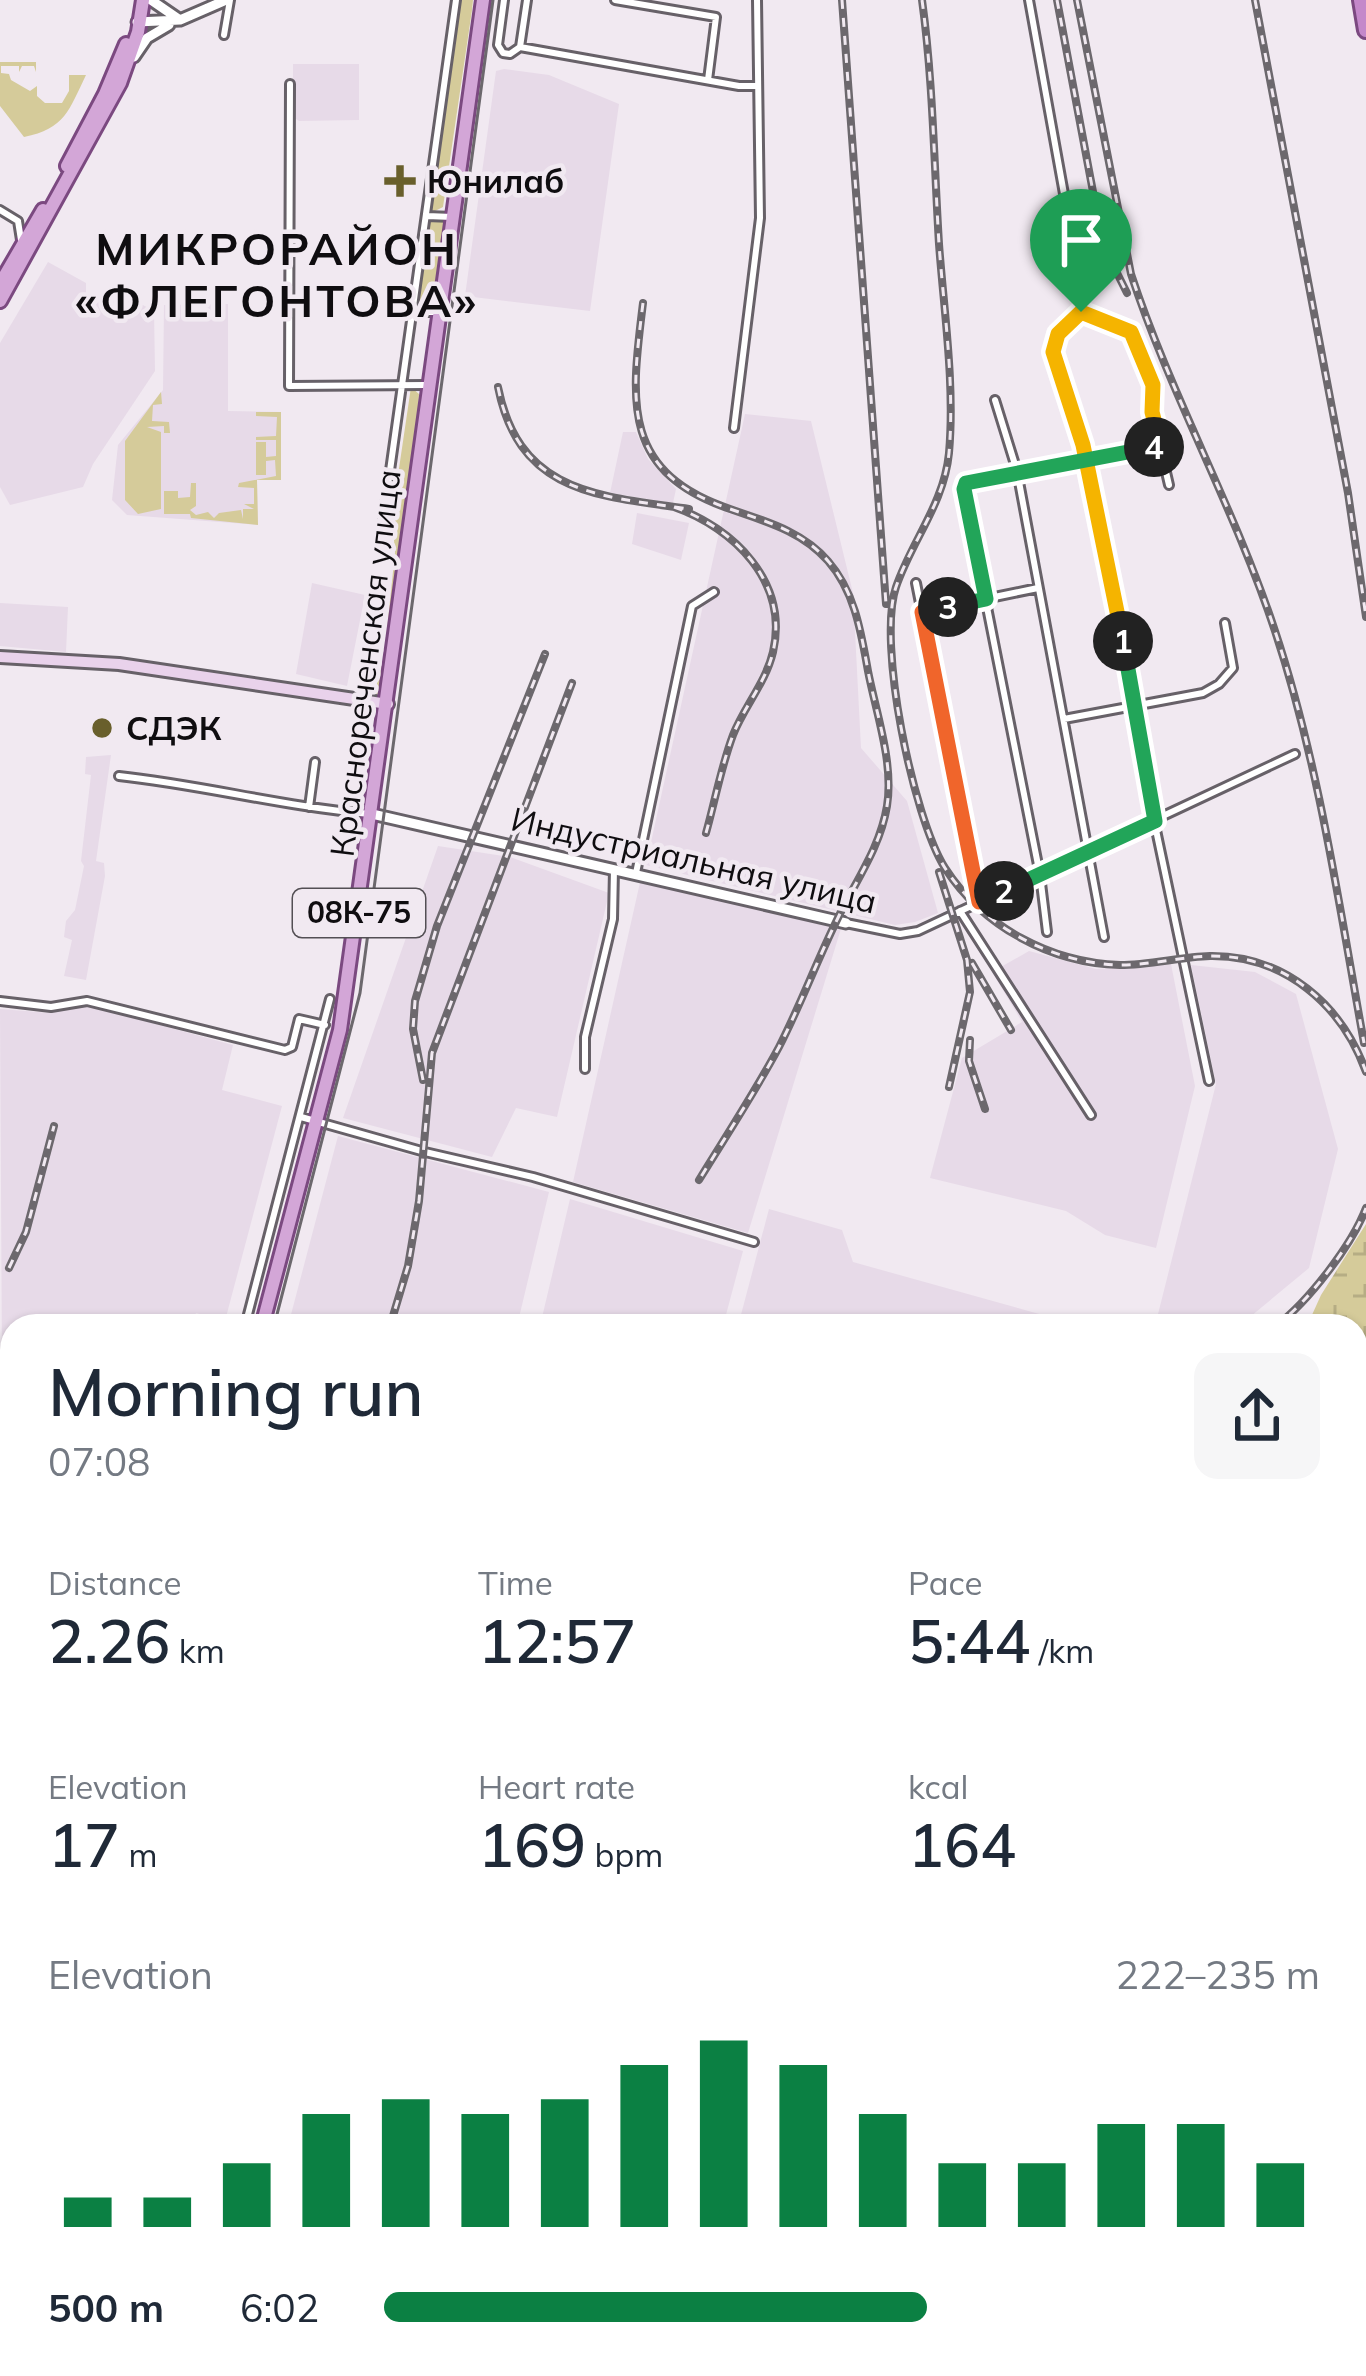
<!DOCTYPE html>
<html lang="en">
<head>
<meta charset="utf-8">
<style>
	body { margin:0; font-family:Mulish,sans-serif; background:#f6f6f7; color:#1f2937; height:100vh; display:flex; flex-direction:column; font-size:45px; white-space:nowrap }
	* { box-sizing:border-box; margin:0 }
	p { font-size:39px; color:#747a83 }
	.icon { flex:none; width:66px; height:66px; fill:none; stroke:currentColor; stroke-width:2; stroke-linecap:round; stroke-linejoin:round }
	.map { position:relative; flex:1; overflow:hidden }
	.details { position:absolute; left:0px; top:1314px; width:1368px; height:1062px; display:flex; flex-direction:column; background:#fff; border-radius:36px 36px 0 0; box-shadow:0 3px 9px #0004 }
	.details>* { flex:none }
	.pin { position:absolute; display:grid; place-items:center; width:102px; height:102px; color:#fff; margin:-123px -51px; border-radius:50% 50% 50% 0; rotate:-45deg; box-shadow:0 0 12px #0007 }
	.pin .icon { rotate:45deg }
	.km { position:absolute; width:60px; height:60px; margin:-30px; border-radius:50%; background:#222; color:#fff; font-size:33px; line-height:60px; text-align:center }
	.round { display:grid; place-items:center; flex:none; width:126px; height:126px; border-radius:24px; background:#f6f6f7 }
	.headline { display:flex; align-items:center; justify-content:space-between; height:204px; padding:0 48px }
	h1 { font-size:66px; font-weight:600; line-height:90px }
	.stats { display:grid; grid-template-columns:repeat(3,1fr); gap:18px; height:204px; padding:12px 48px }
	.stats div { display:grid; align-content:center }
	.stats b { font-size:60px; font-weight:600 }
	.stats small { font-size:33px; font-weight:400 }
	.stats p { font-size:33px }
	.chart { height:336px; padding:24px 48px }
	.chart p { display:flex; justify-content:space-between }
	.chart svg { width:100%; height:216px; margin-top:12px; stroke:#0b8043; stroke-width:6 }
	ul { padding:0 48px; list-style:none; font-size:39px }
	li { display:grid; grid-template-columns:192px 144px 1fr; align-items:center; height:90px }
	li i { height:30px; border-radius:15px; background:#0b8043 }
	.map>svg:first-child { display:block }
	.built { fill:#e7dae8 }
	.grass { fill:#d5cb9a }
	.forest { fill:url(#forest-firs) }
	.wetland { fill:url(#wetland-marsh) }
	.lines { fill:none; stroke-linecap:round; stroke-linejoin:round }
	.stream { stroke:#baac64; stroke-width:3 }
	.minor-casing { stroke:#676168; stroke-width:12 }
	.tertiary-casing { stroke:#676168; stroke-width:15 }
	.secondary-casing { stroke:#676168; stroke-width:16 }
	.primary-casing { stroke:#7b4980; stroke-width:18 }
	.trunk-casing { stroke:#7b4980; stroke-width:20 }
	.minor { stroke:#fff; stroke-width:6 }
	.tertiary { stroke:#fff; stroke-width:9 }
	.secondary { stroke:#e9d2eb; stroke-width:10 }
	.primary { stroke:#d3a6d7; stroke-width:12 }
	.trunk { stroke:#c488ca; stroke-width:14 }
	.tram { stroke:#6c686d; stroke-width:3 }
	.rail-casing { stroke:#6c686d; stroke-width:8 }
	.rail { stroke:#f1e9f1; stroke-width:3; stroke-dasharray:9; stroke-linecap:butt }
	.split-1-casing { stroke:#fff; stroke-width:24 }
	.split-2-casing { stroke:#fff; stroke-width:24 }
	.split-3-casing { stroke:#fff; stroke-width:24 }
	.split-4-casing { stroke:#fff; stroke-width:24 }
	.split-5-casing { stroke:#fff; stroke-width:24 }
	.split-1 { stroke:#f5b400; stroke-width:15 }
	.split-2 { stroke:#22a559; stroke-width:15 }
	.split-3 { stroke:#f0652b; stroke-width:15 }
	.split-4 { stroke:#22a559; stroke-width:15 }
	.split-5 { stroke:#f5b400; stroke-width:15 }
	.poi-dot { fill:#695f2c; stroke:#f1e9f1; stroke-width:4.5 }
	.labels { text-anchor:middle; stroke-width:9; stroke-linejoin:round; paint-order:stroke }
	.shield { fill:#f1e9f1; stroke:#534f54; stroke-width:3 }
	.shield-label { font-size:30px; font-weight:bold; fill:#0f0d10 }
	.poi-label { font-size:33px; font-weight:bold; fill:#0f0d10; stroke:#f1e9f1; text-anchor:start }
	.street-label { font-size:33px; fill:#0f0d10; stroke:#f1e9f1 }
	.district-label { font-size:45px; font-weight:bold; letter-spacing:3px; fill:#0f0d10; stroke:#f1e9f1 }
</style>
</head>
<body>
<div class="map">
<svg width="1366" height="2376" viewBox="0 0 1366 2376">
	<defs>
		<pattern id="forest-firs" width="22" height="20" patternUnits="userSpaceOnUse" patternTransform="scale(3)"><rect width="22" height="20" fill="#d5cb9a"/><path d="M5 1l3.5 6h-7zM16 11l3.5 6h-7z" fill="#b6ad84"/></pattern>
		<pattern id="wetland-marsh" width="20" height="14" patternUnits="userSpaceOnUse" patternTransform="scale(3)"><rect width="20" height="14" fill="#d5cb9a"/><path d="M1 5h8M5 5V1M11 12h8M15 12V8" fill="none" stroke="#b6ad84"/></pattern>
	</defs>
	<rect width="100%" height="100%" fill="#f1e9f1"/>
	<path class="built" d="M293,64h66v56l-60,1 -6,-4z
		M504,69l45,6 70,29 -29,207 -125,-15 31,-225z
		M48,262l38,21v24h7l25,-24 23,12 -2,8 15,8 1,60 -62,93 -10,23 -73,18 -10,-18v-144z
		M228,304v107l53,1v68h-24l1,45 -131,-10 -15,-15 6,-55 45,-55 1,-85z
		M745,414l66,7 42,172 8,155 46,53 31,112 -23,9 -20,3 -249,-60z
		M623,432h13l12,27 28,30 -3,14 -63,-10z
		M637,513l52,10 -8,37 -49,-16z
		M312,583l53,12 -18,91 -51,-12z
		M0,603l68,4 -2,45 -66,-6z
		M111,755l-15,106 8,2 1,13 -19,104 -22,-4 8,-36 -8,-3 2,-16 9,-11 9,-44 -3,-5 10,-86 -6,-1 1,-17z
		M438,846l72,11 99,36 -52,224 -41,-9 -24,49 -149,-39z
		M641,878l202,44 -95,311 -175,-51z
		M1029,951l67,18 75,-5 24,122 -39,162 -51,-13 -39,-24 -136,-33 32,-120 60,-36 -30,-50z
		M1191,965l64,7 41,22 42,155 -29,119 -70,58h-84l61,-242z
		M83,1004l150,41 -11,45 60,16 -57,215 -29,-8 -5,13h-178l-1,41h-7l6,-28 -9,27 -2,-357 51,4z
		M338,1136l211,56 -32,134h-229z
		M570,1199l173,52 -20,75h-183z
		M769,1209l73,21 11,32 229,64h-344z
		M1356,2051l10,3v177l-10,4z
		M1366,2234v142h-12l-4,-12h6v-125z"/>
	<path class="grass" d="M458,0h15l-1,10 -29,197 -12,6z
		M0,62h36v10l-2,-6h-12l-3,6v-6h-18v7l8,1 2,6 19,11 7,-5v10l8,7h17l7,-12v-16h17c-17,35 -21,54 -62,62l-24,-31z
		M430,219h17l-13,86 -19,3z
		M411,387l8,7 -2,40 -36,257 -8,6 11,-38 11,-107 -3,-36z
		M161,392l1,12 -9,1 -1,16 17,1 1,11h-6v-7l-17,1 14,5v77l-23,5 -13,-14v-59z
		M256,412h25v68h-24l1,45 -67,-7 -1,-4h-26v-23h14v7l12,-1 1,-14h5v23l-6,4 6,5 12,-3 6,6 5,-5 22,-3 2,9v-10h11l-10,-5h10v-16l-16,-1 1,-4 37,-7 -1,-16 -9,1v14h-10v-33h10v15l10,-1v-16h-20v-3l20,-1 1,-19 -21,-1z"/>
	<path class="forest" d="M607,2364h190l36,8 -3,3 -211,1z"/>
	<path class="wetland" d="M1366,1224v189l-9,33 -1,-120h-49l14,-31z"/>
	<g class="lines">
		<path class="stream" d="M298,2364l6,12"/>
		<defs>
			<path id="minor" d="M504,0l-6,45 5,8 7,1 10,-7
				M615,0l101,17 -8,63
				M1029,0l50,277 2,35 50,20 22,53 -1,27 17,73
				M224,35l6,-35
				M520,47l219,39h19
				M520,47l7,-47
				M290,84l-1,302 137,-1
				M0,210l18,11
				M427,216l25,1
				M18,221l3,19
				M413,312h26
				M1081,312l-24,22 -4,18 30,93 63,314 10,71 53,251
				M995,400l22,71 87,466
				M734,428l26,-210 -3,-218
				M379,549l77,-549
				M916,583l63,319
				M922,612l116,-24
				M1064,719l139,-26 16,-9 14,-16 -8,-45
				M119,776c84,9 166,31 251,38
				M309,807l6,-45
				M636,873l56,-267 22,-14
				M960,911l131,204
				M846,923l54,11 18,-3 377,-177
				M1047,932l-7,-57 -77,-389 54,-15 144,-25
				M0,1001l51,6 36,-6 198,49 7,-3 7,-28 26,6
				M585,1069v-32l28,-118 1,-50
				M301,1117l124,35 108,25 221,65
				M245,1326l85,-327
				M0,1371h12
				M0,1493l12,2
				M2,1643l10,-36
				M257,2364l3,12
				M339,2364l9,12
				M563,2364l10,12
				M969,2364l7,12
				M0,2365l25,11
				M186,2376l4,-12"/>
			<path id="tertiary" d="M151,0l29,20
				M137,22l43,-2 46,-20
				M134,57l13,-19 22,-13
				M372,814l474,109
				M1356,2048l10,3
				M0,2055l12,11
				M443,2364l9,12
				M453,2364l8,12
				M1109,2364l3,12
				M1211,2364l3,12"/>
			<path id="secondary" d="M0,657l119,7 269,40"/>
			<path id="primary" d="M67,166l38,-72 21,-50
				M0,284l43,-74
				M0,301l120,-218 18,-51 5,-32
				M262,1326l78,-296 143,-1030
				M0,2316l12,-44"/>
			<path id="trunk" d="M1361,0l5,30"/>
		</defs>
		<use href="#minor" class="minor-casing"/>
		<use href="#tertiary" class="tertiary-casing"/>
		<use href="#secondary" class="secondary-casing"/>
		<use href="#primary" class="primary-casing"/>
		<use href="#trunk" class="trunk-casing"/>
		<use href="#minor" class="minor"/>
		<use href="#tertiary" class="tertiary"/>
		<use href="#secondary" class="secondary"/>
		<use href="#primary" class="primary"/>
		<use href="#trunk" class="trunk"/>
		<path class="tram" d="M274,1326l86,-333 133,-993
			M0,2361l12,-43
			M445,2364l8,12"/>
		<defs>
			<path id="rail" d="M842,0l44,604
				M922,0c11,80 12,163 17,244 5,68 16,141 10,209 -5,51 -37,87 -53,134 -19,56 17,230 49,281 38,59 106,95 175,97 30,0 60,-8 90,-9 75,-1 132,49 156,116
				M1057,0l43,229 7,24 20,40
				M1077,0l54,274c40,122 104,235 144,357 44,133 64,274 89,412
				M1255,0l93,493 18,124
				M643,303c-12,98 -23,170 90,207 35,12 70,22 95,51 27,31 33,71 40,110 8,42 26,92 19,135 -7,43 -33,77 -51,116 -20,41 -36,84 -57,125 -24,45 -53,89 -80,133
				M498,387c21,107 101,109 191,122
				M674,507c60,21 115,75 99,145 -7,30 -29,55 -40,83 -12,32 -18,66 -27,98
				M939,872l28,88 3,32 -21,95
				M972,963l39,67
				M970,1040l-1,21 16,48
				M423,1080l-10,-51 2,-28 22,-75 108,-272
				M9,1268l17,-36 28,-106
				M390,1326l18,-60 11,-65 13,-148 140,-370
				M1276,1326c32,-24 76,-81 90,-118
				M1356,1591l10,-72"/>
		</defs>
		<use href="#rail" class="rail-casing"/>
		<use href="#rail" class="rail"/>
	</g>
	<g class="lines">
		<defs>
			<path id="split-1" d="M1081,312l-23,22 -5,18 30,93 40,196"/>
			<path id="split-2" d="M1004,891l151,-70 -32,-180"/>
			<path id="split-3" d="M948,607l-26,5 57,290 25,-11"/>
			<path id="split-4" d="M948,607l38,-8 -22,-110 2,-6 188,-36"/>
			<path id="split-5" d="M1081,312l50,20 22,53 -1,27 9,34 -7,1"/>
		</defs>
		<use href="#split-1" class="split-1-casing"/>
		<use href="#split-2" class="split-2-casing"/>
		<use href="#split-3" class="split-3-casing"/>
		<use href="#split-4" class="split-4-casing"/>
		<use href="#split-5" class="split-5-casing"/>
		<use href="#split-1" class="split-1"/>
		<use href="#split-2" class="split-2"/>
		<use href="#split-3" class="split-3"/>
		<use href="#split-4" class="split-4"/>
		<use href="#split-5" class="split-5"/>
	</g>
	<g class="poi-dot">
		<path d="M394 163h12v12h12v12h-12v12h-12v-12h-12v-12h12z"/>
		<circle cx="102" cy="728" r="12"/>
	</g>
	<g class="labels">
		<rect class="shield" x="293" y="889" width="132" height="48" rx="9"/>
		<g class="shield-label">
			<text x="359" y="923">08К-75</text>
		</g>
		<g class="poi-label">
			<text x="427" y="193">Юнилаб</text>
			<text x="126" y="740">СДЭК</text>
		</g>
		<g class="street-label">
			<text transform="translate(365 663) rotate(-83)" y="12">Краснореченская улица</text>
			<text transform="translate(694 860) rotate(13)" y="12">Индустриальная улица</text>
		</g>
		<g class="district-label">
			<text x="277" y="265">МИКРОРАЙОН<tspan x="277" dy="52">«ФЛЕГОНТОВА»</tspan></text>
		</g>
	</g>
</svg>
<div class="pin" style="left:1081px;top:312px;background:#1e9e55"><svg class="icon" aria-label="arrive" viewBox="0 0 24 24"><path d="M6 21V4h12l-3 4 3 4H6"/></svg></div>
<b class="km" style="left:1123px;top:641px">1</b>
<b class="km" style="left:1004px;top:891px">2</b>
<b class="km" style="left:948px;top:607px">3</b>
<b class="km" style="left:1154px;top:447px">4</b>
<section class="details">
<div class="headline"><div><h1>Morning run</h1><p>07:08</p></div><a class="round"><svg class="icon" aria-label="share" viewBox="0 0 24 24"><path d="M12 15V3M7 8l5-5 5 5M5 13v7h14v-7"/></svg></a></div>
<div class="stats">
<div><p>Distance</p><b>2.26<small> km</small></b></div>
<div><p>Time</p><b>12:57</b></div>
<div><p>Pace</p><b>5:44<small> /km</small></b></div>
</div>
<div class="stats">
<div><p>Elevation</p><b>17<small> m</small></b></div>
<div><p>Heart rate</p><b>169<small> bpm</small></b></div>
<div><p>kcal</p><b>164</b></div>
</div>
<div class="chart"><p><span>Elevation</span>222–235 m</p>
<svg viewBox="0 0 160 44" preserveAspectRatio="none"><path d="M5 44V38M15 44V38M25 44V31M35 44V21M45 44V18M55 44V21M65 44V18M75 44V11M85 44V6M95 44V11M105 44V21M115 44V31M125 44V31M135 44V23M145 44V23M155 44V31"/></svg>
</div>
<ul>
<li><b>500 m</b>6:02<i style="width:58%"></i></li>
</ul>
</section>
</div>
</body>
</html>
